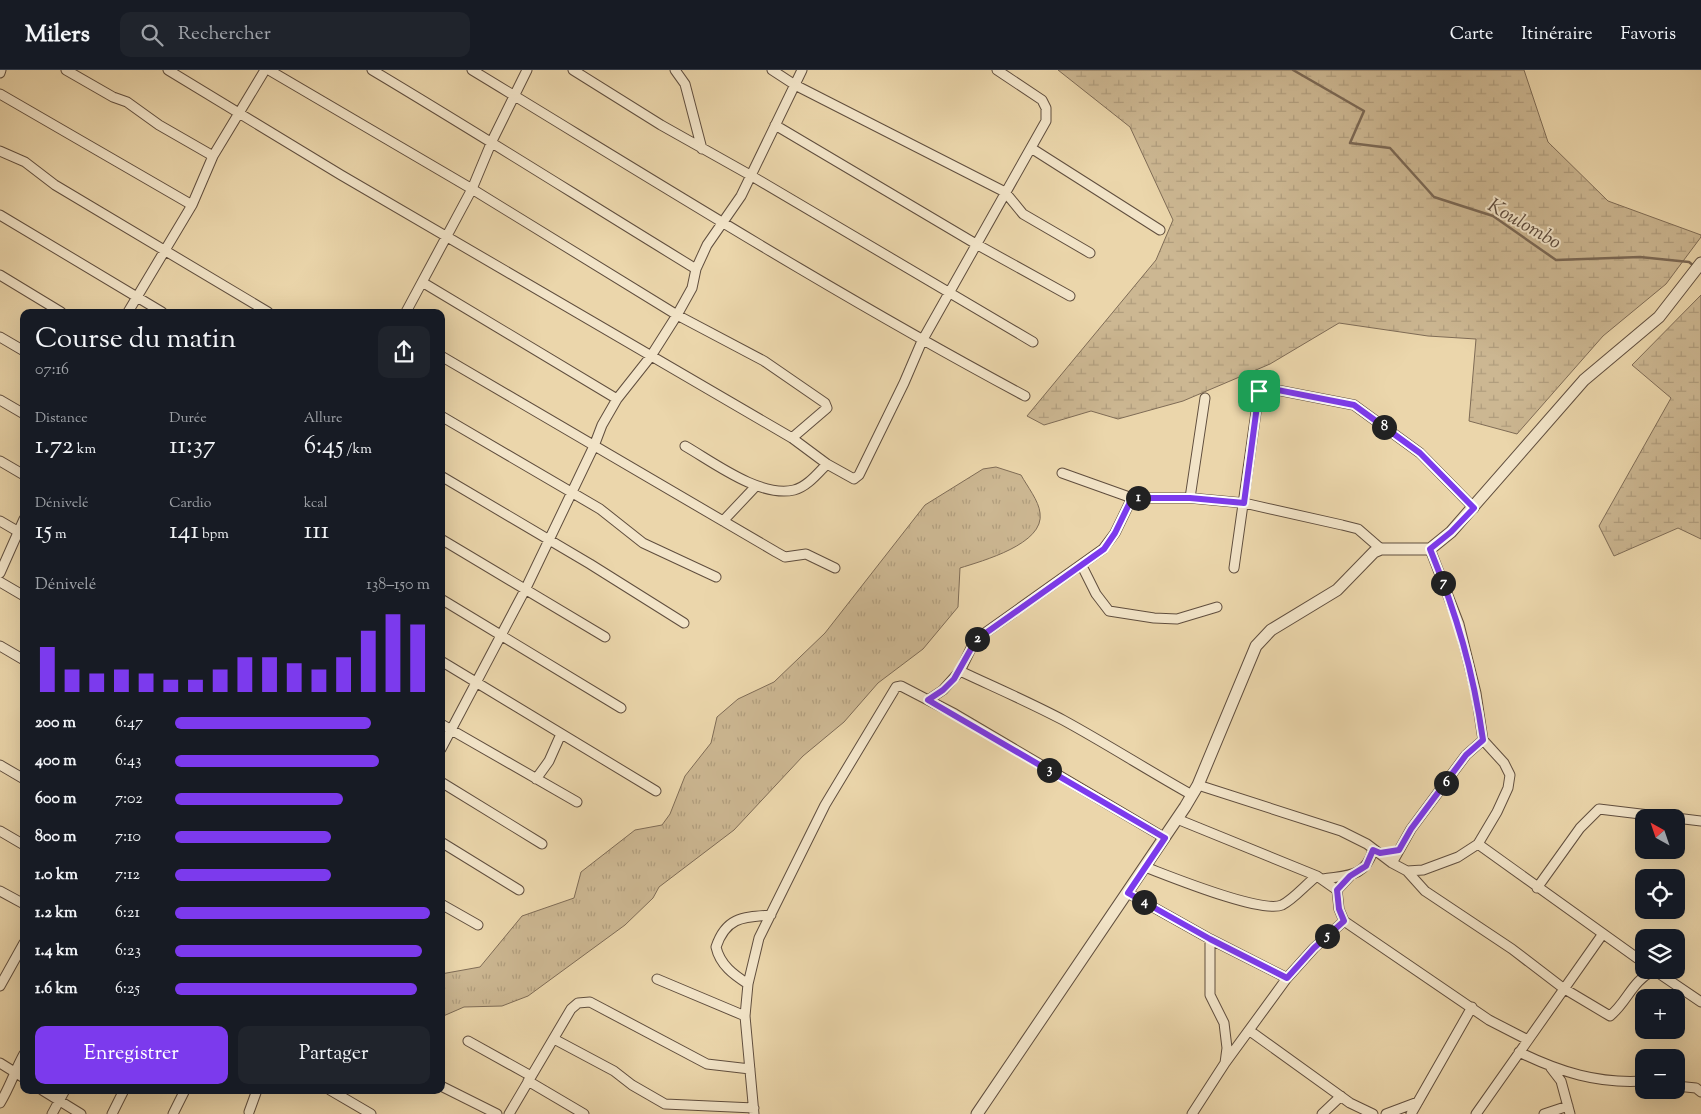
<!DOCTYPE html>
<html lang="fr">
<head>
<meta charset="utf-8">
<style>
	body { margin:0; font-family:"Sorts Mill Goudy",serif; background:#20242c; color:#f1f3f6; height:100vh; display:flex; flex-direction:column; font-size:19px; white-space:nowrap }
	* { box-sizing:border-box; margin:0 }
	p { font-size:16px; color:#9ea1a6 }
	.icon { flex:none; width:28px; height:28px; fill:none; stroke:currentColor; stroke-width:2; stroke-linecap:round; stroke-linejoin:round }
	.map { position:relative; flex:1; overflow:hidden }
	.sheet { position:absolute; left:20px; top:239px; width:425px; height:785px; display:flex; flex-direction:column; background:#171b24; border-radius:10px; box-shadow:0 5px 20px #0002 }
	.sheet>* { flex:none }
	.needle { width:32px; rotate:320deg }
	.tools { position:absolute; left:1635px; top:739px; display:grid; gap:10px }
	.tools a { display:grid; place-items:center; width:50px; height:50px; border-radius:10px; background:#171b24; box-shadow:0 5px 20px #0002; font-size:25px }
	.pin { position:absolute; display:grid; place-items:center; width:42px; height:42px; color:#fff; margin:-21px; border-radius:10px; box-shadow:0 2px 8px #0006 }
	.km { position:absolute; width:25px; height:25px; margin:-12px; border-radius:50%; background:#222; color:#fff; font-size:14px; line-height:25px; text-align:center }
	.round { display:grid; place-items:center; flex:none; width:52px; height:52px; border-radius:10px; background:#20242c }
	.headline { display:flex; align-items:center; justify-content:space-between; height:85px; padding:0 15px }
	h1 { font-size:28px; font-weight:600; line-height:38px }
	.figures { display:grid; grid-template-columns:repeat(3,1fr); gap:8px; height:85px; padding:5px 15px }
	.figures div { display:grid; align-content:center }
	.figures b { font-size:25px; font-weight:600 }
	.figures small { font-size:14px; font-weight:400 }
	.figures p { font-size:14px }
	.chart { height:140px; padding:10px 15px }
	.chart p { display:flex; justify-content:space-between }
	.chart svg { width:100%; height:90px; margin-top:5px; stroke:#7c3aed; stroke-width:6 }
	.action { display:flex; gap:10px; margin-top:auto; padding:10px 15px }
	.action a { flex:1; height:58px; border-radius:10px; background:#7c3aed; color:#fff; font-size:20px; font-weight:600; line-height:58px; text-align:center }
	.action a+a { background:#20242c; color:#f1f3f6 }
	ul { padding:0 15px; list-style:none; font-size:16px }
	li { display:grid; grid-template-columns:80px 60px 1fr; align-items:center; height:38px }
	li i { height:12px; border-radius:6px; background:#7c3aed }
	header { display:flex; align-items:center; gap:30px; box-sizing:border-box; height:70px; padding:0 25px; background:#171b24; border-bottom:1px solid #363941 }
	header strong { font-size:24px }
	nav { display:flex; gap:28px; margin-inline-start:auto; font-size:18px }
	.search { width:350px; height:45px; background:#20242c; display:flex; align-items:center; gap:12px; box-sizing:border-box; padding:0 18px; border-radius:10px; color:#9ea1a6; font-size:19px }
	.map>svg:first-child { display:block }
	.grass { fill:url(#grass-tufts); stroke:#7f6c56 }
	.wetland { fill:url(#wetland-marsh); stroke:#7f6c56 }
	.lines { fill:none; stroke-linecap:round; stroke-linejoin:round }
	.stream { stroke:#7b6854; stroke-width:2.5 }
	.minor-casing { stroke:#604e3e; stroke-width:11 }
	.tertiary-casing { stroke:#604e3e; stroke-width:13 }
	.minor { stroke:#f2e4c8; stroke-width:9 }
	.tertiary { stroke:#f2e4c8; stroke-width:11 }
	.route-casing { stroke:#fff; stroke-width:10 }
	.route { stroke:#7c3aed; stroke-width:6 }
	.labels { text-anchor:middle; stroke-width:4; stroke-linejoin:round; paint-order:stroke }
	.water-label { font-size:20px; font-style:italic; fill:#5d4b3c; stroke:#f2e4c8 }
</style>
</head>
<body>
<header>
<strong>Milers</strong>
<div class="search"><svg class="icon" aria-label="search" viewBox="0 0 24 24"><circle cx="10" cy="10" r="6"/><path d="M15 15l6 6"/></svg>Rechercher</div>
<nav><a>Carte</a><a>Itinéraire</a><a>Favoris</a></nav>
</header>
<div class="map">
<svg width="1701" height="1044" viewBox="0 0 1701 1044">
	<defs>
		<pattern id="grass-tufts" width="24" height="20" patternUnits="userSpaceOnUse" patternTransform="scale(1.25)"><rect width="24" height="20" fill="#ccb792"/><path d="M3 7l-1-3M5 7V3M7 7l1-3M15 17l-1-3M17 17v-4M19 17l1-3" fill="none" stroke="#b09d7d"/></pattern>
		<pattern id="wetland-marsh" width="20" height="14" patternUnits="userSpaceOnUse" patternTransform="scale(1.25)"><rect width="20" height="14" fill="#ccb792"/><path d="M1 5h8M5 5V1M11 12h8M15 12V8" fill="none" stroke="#b09d7d"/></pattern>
	</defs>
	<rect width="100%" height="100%" fill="#ebd6ab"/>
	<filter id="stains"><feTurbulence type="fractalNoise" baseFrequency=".004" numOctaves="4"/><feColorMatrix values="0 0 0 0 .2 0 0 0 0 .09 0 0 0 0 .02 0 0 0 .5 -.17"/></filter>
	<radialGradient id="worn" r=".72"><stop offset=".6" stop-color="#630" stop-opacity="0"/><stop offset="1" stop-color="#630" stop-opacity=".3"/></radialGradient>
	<path class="grass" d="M996,397l25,8c6,11 18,26 19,38 5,31 -58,48 -80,55l-2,39 -35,42 -45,34 -34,39 -41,34 -69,74 -75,57 -6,11 -28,27 -97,71 -26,10 -38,1 -23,10v-43l39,-7 42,-51 52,-18 7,-26 54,-42 27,-5 8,-11 15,-38 26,-33 6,-26 21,-18 36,-17 51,-49 100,-128 58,-36z"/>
	<path class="wetland" d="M1058,0h466l24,72 60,59 93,34v2l-35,47 -63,52 -86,98 -48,-13 7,-82 -48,-3 -89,-13 -69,41 -87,37 -65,18 -27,-8 -47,14 -17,-9 129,-156 17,-40 -43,-93z
		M1701,225v244l-23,-11 -64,28 -15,-30 72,-128 -39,-33z"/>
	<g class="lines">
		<path class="stream" d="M1293,0l71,41 -14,32 40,5 44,49 59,19 63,44 84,-3 49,5 5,4"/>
		<defs>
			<path id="minor" d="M66,0l47,27 14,5 32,23 54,31
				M168,0l173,105 451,263 35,26 27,15 5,-4 45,-92 18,-42 124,-220v-13l-4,-8 -45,-30
				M269,0l203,119 205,126 87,46 61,42 2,5 -35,30
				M372,0c109,65 216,133 324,199
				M472,0c183,111 364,225 553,326
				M573,0l88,55 89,50 283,167
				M675,0l10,14 17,65
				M772,0l23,15 210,107 18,22 67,39
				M0,3l1,-3
				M0,24l192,111
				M775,55l201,119 94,52
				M1031,78l129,82
				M0,81l25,11 30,23 213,127
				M0,145l162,97
				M0,205l61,37
				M422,212l195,117
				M128,242l64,-107 21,-49 52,-86
				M406,242l66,-123 20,-48 35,-71
				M0,267l24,14
				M441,286l335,196 9,5 21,-3 29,14
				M0,330l24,14
				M441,346l159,93 43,34 73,34
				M685,376c28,16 75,52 109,44 13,-3 24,-17 33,-26
				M0,391l24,14
				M1062,403l70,25h58l54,5 98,22 16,4 23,20
				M441,406l149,88 94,59
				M1132,428l-17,35 -12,16 -128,91 -15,31c34,16 69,31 103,49 44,24 86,51 129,75
				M1190,428l15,-100
				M0,451l24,14
				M723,451l33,-35
				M441,469l164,98
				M1082,496l14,28 13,17 45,7 23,1 40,-12
				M1234,498l25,-177 3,-4 92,18 66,48 54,55
				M0,503l24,-54
				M0,512l24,14
				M441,529l180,109
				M0,576l24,14
				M441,591l215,130
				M928,630l15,-10 17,-19
				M441,654l136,78
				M441,679l85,-161 68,-142 8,-21 15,-26 34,-43 26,-41 15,-27 4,-19 11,-24 34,-49 61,-126
				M0,695l24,14
				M536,709l13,-18 12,-27
				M441,712l101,62
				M1198,715l143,46 26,13 25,19 15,8 16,-1 35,-13 20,-13 19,-32 11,-24 2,-13 -6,-12 -21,-23 -7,-47 -17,-69 -29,-75
				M1676,748l25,3
				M1177,749l140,57 20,14
				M0,761l24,14
				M441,772l78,48
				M1478,774l166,119
				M1392,793l19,-34 55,-74 17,-15
				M1145,797c24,9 116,47 137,38 12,-6 24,-21 35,-29
				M1407,801l18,20 87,58 51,39 47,28c19,-16 21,-35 45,-46
				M1323,809c24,-4 42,-1 50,-29
				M1537,818l43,-60 19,-19 75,9
				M0,821l24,13
				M1128,823l82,46 77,39
				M441,834l37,21
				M1344,851l145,99 39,20
				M1654,900l47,32
				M657,909l88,37
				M748,914c-14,-9 -28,-19 -32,-37 10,-30 27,-30 55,-32
				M0,916l24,-43
				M1250,961l100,72 23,11
				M554,969l60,32 18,14 33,19 89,4
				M468,971l63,35
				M1519,982c41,20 79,32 125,29
				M0,993l24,15
				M1225,993l62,-85 27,-30 30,-27 -5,-12 -2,-19 13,-14
				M1551,998l10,13 9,33
				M528,1011l56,33
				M441,1016l56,28
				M1676,1016l20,2 5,4
				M42,1020l39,24
				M330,1020l41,24
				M0,1033c10,-16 15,-33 24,-49
				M249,1042l8,-22
				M52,1044l13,-24
				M112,1044l12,-24
				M173,1044l12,-24
				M509,1044l62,-105 7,-6 12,-1 117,62 43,5
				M754,1044l-9,-98 3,-32 11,-46 66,-133 71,-118 5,-1 54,28 210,124
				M1192,1044l33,-51 2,-15 -3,-25 -14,-28v-56
				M1322,1044l19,-18
				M1386,1044l32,-12
				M1411,1044l61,-107
				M1476,1044l126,-179
				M1544,1044l24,-8"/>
			<path id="tertiary" d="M977,1044l208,-307 13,-22 58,-139 15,-16 66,-40 37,-38 7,-3h49l21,-17 133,-152 75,-63 42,-54"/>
		</defs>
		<use href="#minor" class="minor-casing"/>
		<use href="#tertiary" class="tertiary-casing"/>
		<use href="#minor" class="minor"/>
		<use href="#tertiary" class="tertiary"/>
	</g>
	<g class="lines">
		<defs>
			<path id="route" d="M1262,317l92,18 66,48 54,55 -23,24 -21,17c27,66 43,121 53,191l-17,15 -55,74 -12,21 -19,3 -7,-3 -7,16 -16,10 -13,14 2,19 5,12 -30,27 -27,30 -77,-39 -82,-46 37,-55 -237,-138 15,-10 11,-11 22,-39 128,-91 11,-16 17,-35h58l54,5 15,-112z"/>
		</defs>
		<use href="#route" class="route-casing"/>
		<use href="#route" class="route"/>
	</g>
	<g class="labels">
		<g class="water-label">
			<text transform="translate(1525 153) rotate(30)" y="7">Koulombo</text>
		</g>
	</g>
	<rect width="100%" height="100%" filter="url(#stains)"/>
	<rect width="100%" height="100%" fill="url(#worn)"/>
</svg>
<div class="tools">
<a><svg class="needle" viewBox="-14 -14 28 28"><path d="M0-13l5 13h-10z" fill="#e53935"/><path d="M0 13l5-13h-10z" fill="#9ea1a6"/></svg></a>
<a><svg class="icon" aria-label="locate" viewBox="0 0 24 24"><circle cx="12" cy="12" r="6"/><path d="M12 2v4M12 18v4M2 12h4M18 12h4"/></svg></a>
<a><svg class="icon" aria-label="layers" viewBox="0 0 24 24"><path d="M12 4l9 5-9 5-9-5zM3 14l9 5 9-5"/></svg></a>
<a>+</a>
<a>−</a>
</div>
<div class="pin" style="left:1259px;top:321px;background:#1e9e55"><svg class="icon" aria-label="arrive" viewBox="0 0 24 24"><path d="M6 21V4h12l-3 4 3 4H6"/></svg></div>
<b class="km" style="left:1138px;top:428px">1</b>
<b class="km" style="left:977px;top:569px">2</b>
<b class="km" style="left:1049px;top:700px">3</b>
<b class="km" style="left:1144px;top:832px">4</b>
<b class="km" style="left:1327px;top:866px">5</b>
<b class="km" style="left:1446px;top:713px">6</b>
<b class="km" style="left:1443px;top:513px">7</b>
<b class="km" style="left:1384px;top:357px">8</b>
<section class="sheet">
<div class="headline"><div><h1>Course du matin</h1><p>07:16</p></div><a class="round"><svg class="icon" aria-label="share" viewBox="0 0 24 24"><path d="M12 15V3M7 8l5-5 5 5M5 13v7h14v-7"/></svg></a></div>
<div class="figures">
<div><p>Distance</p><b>1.72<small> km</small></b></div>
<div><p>Durée</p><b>11:37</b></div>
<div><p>Allure</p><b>6:45<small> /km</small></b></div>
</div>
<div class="figures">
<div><p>Dénivelé</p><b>15<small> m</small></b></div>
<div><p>Cardio</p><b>141<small> bpm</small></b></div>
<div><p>kcal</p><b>111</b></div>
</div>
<div class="chart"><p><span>Dénivelé</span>138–150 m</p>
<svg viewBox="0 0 160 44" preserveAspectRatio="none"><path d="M5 44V22M15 44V33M25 44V35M35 44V33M45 44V35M55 44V38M65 44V38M75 44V33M85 44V27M95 44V27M105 44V30M115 44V33M125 44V27M135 44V14M145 44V6M155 44V11"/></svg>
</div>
<ul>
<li><b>200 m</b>6:47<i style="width:77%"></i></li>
<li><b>400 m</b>6:43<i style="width:80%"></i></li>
<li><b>600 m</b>7:02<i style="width:66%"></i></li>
<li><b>800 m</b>7:10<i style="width:61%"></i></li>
<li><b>1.0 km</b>7:12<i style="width:61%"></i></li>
<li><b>1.2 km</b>6:21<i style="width:100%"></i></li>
<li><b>1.4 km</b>6:23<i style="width:97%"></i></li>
<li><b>1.6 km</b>6:25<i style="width:95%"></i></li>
</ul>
<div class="action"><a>Enregistrer</a><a>Partager</a></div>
</section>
</div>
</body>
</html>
